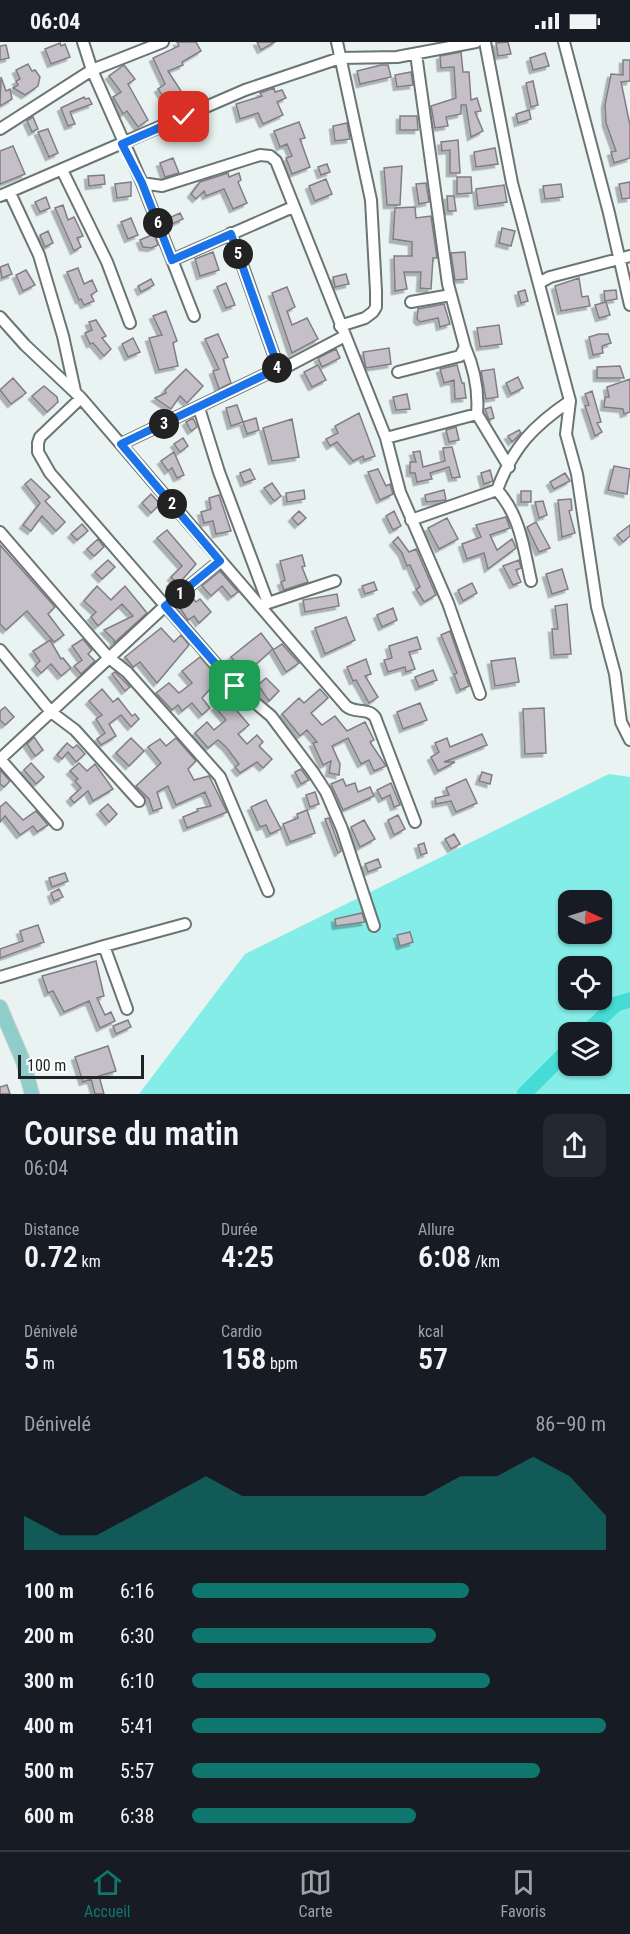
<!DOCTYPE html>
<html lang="fr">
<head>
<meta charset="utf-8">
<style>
	body { margin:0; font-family:"Roboto Condensed",sans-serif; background:#242831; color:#f1f3f6; height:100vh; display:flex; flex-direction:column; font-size:22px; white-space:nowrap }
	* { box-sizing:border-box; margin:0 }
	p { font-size:20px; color:#9ea1a6 }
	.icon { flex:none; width:33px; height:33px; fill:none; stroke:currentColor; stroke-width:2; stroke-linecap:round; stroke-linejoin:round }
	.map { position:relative; height:1052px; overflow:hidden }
	.drawer { display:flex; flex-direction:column; background:#171b24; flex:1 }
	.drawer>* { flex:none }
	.needle { width:39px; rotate:94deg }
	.controls { position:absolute; left:558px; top:848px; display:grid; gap:12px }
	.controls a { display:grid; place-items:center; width:54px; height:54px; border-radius:12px; background:#171b24; box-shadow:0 2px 4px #0004; font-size:30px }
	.scale { position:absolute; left:18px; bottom:15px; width:126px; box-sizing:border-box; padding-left:6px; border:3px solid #1f2323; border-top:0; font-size:16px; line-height:21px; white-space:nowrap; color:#1f2323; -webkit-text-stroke:4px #fafffe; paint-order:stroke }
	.pin { position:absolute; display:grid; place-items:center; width:51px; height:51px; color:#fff; margin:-26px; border-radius:12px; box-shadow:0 3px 9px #0006 }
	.km { position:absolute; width:30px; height:30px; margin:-15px; border-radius:50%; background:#222; color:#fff; font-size:16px; line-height:30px; text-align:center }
	.round { display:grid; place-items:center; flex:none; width:63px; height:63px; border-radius:12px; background:#242831 }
	.summary { display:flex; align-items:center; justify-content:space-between; height:102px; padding:0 24px }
	h1 { font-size:33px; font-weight:600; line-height:45px }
	.figures { display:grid; grid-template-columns:repeat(3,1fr); gap:9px; height:102px; padding:6px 24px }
	.figures div { display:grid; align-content:center }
	.figures b { font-size:30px; font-weight:600 }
	.figures small { font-size:16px; font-weight:400 }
	.figures p { font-size:16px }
	.chart { height:168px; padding:12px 24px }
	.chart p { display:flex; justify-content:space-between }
	.chart svg { width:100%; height:108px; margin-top:6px; fill:#0f766e; opacity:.7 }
	ul { padding:0 24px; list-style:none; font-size:20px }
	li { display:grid; grid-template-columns:96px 72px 1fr; align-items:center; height:45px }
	li i { height:15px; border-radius:8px; background:#0f766e }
	.status { display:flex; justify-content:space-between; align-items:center; height:42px; padding:0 30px; background:#171b24; direction:ltr }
	.status svg { height:16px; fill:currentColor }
	.menu { display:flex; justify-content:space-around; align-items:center; height:84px; border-top:2px solid #363941; background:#171b24; font-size:16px; color:#9ea1a6 }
	.menu a { display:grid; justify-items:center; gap:3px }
	.menu .selected { color:#0f766e }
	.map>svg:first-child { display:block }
	.green { fill:#85ede8; fill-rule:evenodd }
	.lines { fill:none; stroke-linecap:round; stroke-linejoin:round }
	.river { stroke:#46dbd5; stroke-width:15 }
	.building { fill:#c5c0c8; stroke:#827d84; stroke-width:1.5; filter:url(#shadow) }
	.minor-casing { stroke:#6b7574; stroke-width:14 }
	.major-casing { stroke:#cecfcf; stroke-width:16 }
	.minor { stroke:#fff; stroke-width:10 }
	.major { stroke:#8fcdcb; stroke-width:14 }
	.route-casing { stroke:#fff; stroke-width:12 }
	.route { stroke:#1a73e8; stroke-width:8 }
</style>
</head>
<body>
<div class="status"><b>06:04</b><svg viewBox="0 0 49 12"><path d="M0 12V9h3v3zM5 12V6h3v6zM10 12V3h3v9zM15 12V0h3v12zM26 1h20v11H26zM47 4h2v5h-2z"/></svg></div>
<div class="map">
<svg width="630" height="1052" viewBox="0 0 630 1052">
	<defs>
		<filter id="shadow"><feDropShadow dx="-3.5" dy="3.5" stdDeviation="0" flood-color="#0004"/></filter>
	</defs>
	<rect width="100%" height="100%" fill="#e8f3f2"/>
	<path class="green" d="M609,732l21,3v317h-491l106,-140zM568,858h34v33h-34zM568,924h34v33h-34zM568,990h34v33h-34z"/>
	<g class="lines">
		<path class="river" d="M587,990l29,-28 14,-4
			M524,1052l44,-44"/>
	</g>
	<path class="building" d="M177,0h19l5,9 -19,11 1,3 -15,6 13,20 -15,10 -8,-12 7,-5 -12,-26 26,-12z
		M257,0h18l-14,8z
		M508,0l3,12 -13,2 -2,-13z
		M60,1l1,3 4,-2 5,13 -19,7 -6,-15z
		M6,3l3,13 -9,2v-14z
		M461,10l2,20h6l2,28 6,-2 4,13 -6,1 8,19 -12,6 -5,-32h-5v9l-15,3 2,9 -13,2 -4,-22 25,-8 -2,-31 -13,1 -1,-12z
		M545,11l4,13 -16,4 -3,-12z
		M623,18h7v21l-9,1 9,43v33l-16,5 -3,-11 5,-1 -10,-28 -1,-18 6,-31 12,1z
		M28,22l4,7 3,-1 5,7 -2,9 -13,9 -12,-7 5,-3 -2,-4 4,-2 -4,-9z
		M124,23l11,14 -7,5 20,36 -10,7 -11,-16 -4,3 -10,-17 8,-5 -12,-16z
		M381,23h7l3,12 -31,7 -3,-13z
		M411,30l2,13 -16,2 -2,-12z
		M1,35l5,14 4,-2 2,10 -12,7z
		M533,39l5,24 -7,2 -5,-24z
		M274,46l1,4 7,-2 4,8 -9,4 6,13 -20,9 -5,-11 -18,6 -4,-15 26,-8 -2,-3z
		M84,55l1,2 4,-1 3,6 -22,8 5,12 -7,2 -7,-18z
		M529,68l2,9 -13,4 -2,-9z
		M400,74h17l1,14h-18z
		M33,75l5,12 -6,3 -5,-11z
		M299,80l6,16 -5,1 10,28 -18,7 -6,-16 6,-2 -5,-12 -7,3 -6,-16z
		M347,81l3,16 -15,2 -2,-15z
		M48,87l10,24 -9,4 -11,-25z
		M458,98l2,33h-10v-23l-8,1 -1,-9z
		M13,104l12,28 -25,10v-33z
		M495,106l3,16 -22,3 -2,-15z
		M173,116l6,15 -14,4 -5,-14z
		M327,122l3,8 -9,3 -3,-8z
		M402,124l-2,39h-13l-3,-37z
		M228,131l1,4 10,-4 2,7 -3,2 9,21 -14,6 -9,-20 -18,7 -2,-5 -8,8 -5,-5 9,-12z
		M104,133l1,9 -16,2 -1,-10z
		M457,135h14l1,16 -15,1z
		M326,137l6,15 -17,7 -6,-15z
		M131,140v14l-14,2 -2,-14z
		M630,140v16l-8,1 -3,-15z
		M426,141l3,19 -10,2 -3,-20z
		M561,142l2,13 -18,2 -2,-13z
		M504,143l3,17 -29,4 -2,-17z
		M447,154h7l2,15h-8z
		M46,155l4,11 -10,4 -5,-10z
		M63,163l5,15 6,-3 9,19 -6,2 4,9 -7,4 -19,-43z
		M415,165l1,11 15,-2 6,42h-4l-2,31 -11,-1 1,-16h-17l3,17 -12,2 -1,-35h18v-14l-19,-3 2,-31z
		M180,171l3,6 -11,5 -3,-6z
		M131,176l7,17 -10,4 -7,-17z
		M502,186l13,3 -4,15 -12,-3z
		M48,189l5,12 -8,4 -5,-12z
		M154,192l4,11 -7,3 -8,-1 -3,-7z
		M213,210l6,18 -19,6 -5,-17z
		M465,210l2,27 -12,1 -4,-27z
		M8,222l4,10 -10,4 -2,-11z
		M78,226l6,16 8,-4 5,11 -6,4 3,6 -10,4 -3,-6 -2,1 -12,-28z
		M26,228l9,15 -12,6 -7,-16z
		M346,232l3,10 -14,3 -2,-10z
		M579,236l3,19 6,-1 2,10 -29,5 -6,-25z
		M151,237l3,6 -13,7 -3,-6z
		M226,241l9,22 -9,3 -9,-21z
		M287,245l8,20 -8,4 5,14 15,-7 11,21 -26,14 -20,-60z
		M525,248l3,11 -7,2 -3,-11z
		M616,248l1,9 -12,2 -1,-10z
		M606,260l4,13 -11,3 -4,-13z
		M444,262l6,20 -10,3 -2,-9 -18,4 -3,-3 1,-10z
		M166,269l11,30 -4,2 5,23 -19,4 -10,-32 13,-3 -9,-19z
		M96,278l10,16 -4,2 9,11 -7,7 -11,-13 -3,1 -5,-11 7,-3 -3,-8z
		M499,283l3,19 -22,3 -3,-19z
		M218,292l10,23 -5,2 8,24 -12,6 -6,-18 6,-2 -14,-30z
		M599,292h9l3,9 -9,3 1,7 -10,2 -4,-18z
		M133,296l7,14 -12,5 -6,-13z
		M389,306l2,16 -25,4 -3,-16z
		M336,307l4,9 -18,9 -4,-9z
		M318,323l8,15 -14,7 -8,-15z
		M457,323l5,18h2l2,15 -11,1 -1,-19 -10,3 -4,-14z
		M620,324l4,12h-27v-11z
		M186,327l17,17 -16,17 -7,-7 -9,13 -16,-11 11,-5 -1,-3z
		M494,327l4,28 -12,2 -5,-28z
		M518,335l5,11 -12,6 -5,-11z
		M13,336l13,15 -15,11 -11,-14z
		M630,337v33l-6,2 -1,-5 -19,-2 1,-10h4l-2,-10z
		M44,344l13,11 1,5 -11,10 -15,-16z
		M592,349l9,31 -4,1 5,9 -7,4 -10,-30 4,-1 -4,-11z
		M407,352l3,15 -14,1 -3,-13z
		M237,363l6,17 -12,4 -5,-18z
		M491,365l3,11 -5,2 -4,-11z
		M359,371l16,43 -11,4 -1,-4 -10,5 -16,-19 -7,4 -4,-7 12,-6 -3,-7z
		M193,376l4,9 -6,4 -5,-9z
		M256,376l3,12 -12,4 -4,-12z
		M292,377l7,38 -27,4 -9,-33z
		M456,385l3,13 -10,2 -3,-12z
		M519,388l2,3 -9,9 -4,-6z
		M183,396l5,8 -8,6 -6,-8z
		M452,405l8,30 -8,1 -3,-11 -19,6 2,6 -15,3 -2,-9h-5v-11h6l-3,-10 7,-1 3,16 22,-6 -2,-13z
		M174,410l10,23 -7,3 -5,-10 -4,3 -7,-10z
		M614,424l16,3 -3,25 -19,-4z
		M250,427l5,10 -11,4 -4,-10z
		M378,427l8,17 4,-2 3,10 -13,6 -12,-28z
		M490,428l3,11 -9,3 -3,-11z
		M565,431l5,8 -16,8 -4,-7z
		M31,437l19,18 -5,4 20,21 -9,9 -14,-15 -11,15 -8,-6 17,-22 -15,-19z
		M272,441l9,13 -7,5 -10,-13z
		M304,448l1,9 -18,3 -1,-9z
		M444,448l2,10 -20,2 -1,-7z
		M521,449h10v11h-10z
		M151,452l9,10 -9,9 -9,-10z
		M219,453l12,36 -15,3 -3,-13 -9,2 -3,-11 10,-3 -2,-11z
		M571,457l1,11 -3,1 6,22 -13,4 -4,-37z
		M543,459l4,14 -8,3 -4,-16z
		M299,469l7,7 -8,7 -6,-7z
		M394,469l7,15 -8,4 -7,-14z
		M506,475l4,11 -20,7 7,15 15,-11 4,9 -28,21 -4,-16 -17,6 -5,-15 19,-7 -5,-12z
		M447,476l11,21 -19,10 -11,-21z
		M536,480l14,26 -11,4 -12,-25z
		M82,482l6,7 -11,9 -6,-6z
		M630,483v11l-7,6 -6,-7z
		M167,488l29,34 -21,24 -5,-5 4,-3 -3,-3 11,-11 -25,-28z
		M398,495l11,15 7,-3 20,46 -12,7 -8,-13 4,-2 -10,-22 -3,1 -5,-13 -9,-11z
		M98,497l6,8 -10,9 -7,-7z
		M0,503l55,62 -7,7 16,21 -10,7 -27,-31 -21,19 -6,-6z
		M302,513l3,11 -3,1 6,15 -24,8 -3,-8 4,-2 -5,-19z
		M108,518l7,7 -13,12 -7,-7z
		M519,518l2,8 -5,2 5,12 -8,3 -10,-19z
		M562,527l6,20 -16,5 -6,-20z
		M220,529l18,21 -7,5 -9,-11 -11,10 -9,-10z
		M374,540l3,8 -12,4 -3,-8z
		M472,541l5,10 -14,8 -5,-11z
		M97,544l14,14 14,-14 22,27 -33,30v-3l-10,-10 29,-14 -11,-12 -24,22 -7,-9 5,-5 -12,-11z
		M337,552l2,12 -34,6 -2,-12z
		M191,554l5,6 4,-3 11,13 -12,11 -5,-7 -6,4 -8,-12z
		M567,562l4,50 -17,1 -2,-26h6l-3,-23z
		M393,566l4,12 -15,7 -5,-12z
		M346,575l9,23 -30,14 -10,-26z
		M161,586l13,14 7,-7 8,10 -32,38 -17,-21 -7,5 -8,-10z
		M450,589l19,55 -9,4 -6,-16 3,-1 -16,-38z
		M261,591l12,16 -27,24 -15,-16z
		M417,595l4,12 -12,3 6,17 -9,3 -1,-5 -17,5 -4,-12 8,-2 -3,-12z
		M83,597l9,11 -4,4 7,7 -14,13 -7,-8 8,-6 -10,-14z
		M50,598l11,19 2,-1 8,10 -10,8 -10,-12 -10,9 -6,-7 5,-5 -7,-10z
		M282,602l17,19 -13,9 -13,-22z
		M200,615l19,22 -17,19 8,10 -8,7 -10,-12 -10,8 -4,-6 -6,5 -16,-17 13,-10 10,10 13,-10 -10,-12z
		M515,616l4,24 -24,4 -4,-25z
		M366,617l5,15 -6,2 13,21 -9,6 -13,-23 -3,1 -6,-14z
		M433,628l4,10 -18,7 -4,-10z
		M115,630l15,15 -5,4 -13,-17z
		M266,636l13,13 -10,10 -11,-16z
		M102,647l11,13 5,-4 14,18 3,-2 4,5 -8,8 -10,-12 -12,9 7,12 -15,9 -4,-6 8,-6 -9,-14 6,-4 -13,-14z
		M320,647l8,9 -17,15 11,12 13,-9 12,15 18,-9 9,18 -4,2 16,24 -12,5 -5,-11 -8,4 -13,-26 -16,8 8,18 -1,11 -10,-2 2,-12 -8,4 -10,-22 4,-1 -10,-12 -7,6 -18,-22 17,-16 5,5z
		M226,656l23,27 -11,9 9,10 10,-9 6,7 -4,4 13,13 -9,9 -6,-6 -17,11 -5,-6 4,-3 -13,-17 -8,-7 -10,8 -13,-15 12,-11 7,8 12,-10 -11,-13z
		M420,661l7,17 -24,9 -6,-17z
		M5,665l9,10 -9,8 -5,-5v-9z
		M544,666l2,45 -21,1 -2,-45z
		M482,692l5,11 -43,17h11l-17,9 -7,-14 8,-5 -4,-9 12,-5 3,9z
		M34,695l9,13 -8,6 -8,-12z
		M131,696l13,13 -15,15 -13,-13z
		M176,696l20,23 -8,8 6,11 15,-4 18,36 -40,16 -4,-11 15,-6 -1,-2 14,-3 -6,-14 -29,13 -8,-19 -11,6 5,16 -9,3 -4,-12 -13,-13 25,-23 -13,-16 12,-8 6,7z
		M67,701l6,5 4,-3 8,9 -9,8 -8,-10 -6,7 -5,-4z
		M31,721l13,14 -8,7 -12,-14z
		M79,721l8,8 8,-7 18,25 -20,12 -5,-10 -14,12 -4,-5 11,-10 -6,-7 3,-2 -8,-8z
		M301,727l8,11 -8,4 -6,-12z
		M0,728l10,11 -6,6 -4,-3z
		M482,730l10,3 -2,9 -11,-3z
		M343,737l3,7 9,-3 3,9 12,-5 4,9 -31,14 -12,-26z
		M466,737l11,24 -21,9 -5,-11 -15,3 -1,-6 14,-3 -3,-7z
		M391,741l9,22 -6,2 -4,-12 -8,4 -5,-9z
		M315,750l4,12 -9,3 -4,-12z
		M266,758l15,29 -11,5 -4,-9 -6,2 -9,-20z
		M6,760l17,18 13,-9 12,14 -11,7 -4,-6 -13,9 -15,-19 -5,6v-15z
		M108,762l9,10 -8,8 -9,-11z
		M307,768l8,23 -25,9 -7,-18 15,-6 -1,-4z
		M398,773l7,14 -11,6 -6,-15z
		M329,776l12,33 -3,2 -13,-34z
		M364,778l11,19 -15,8 -9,-20z
		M454,792l6,10 -9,5 -6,-10z
		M424,801l3,10 -6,2 -3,-10z
		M378,817l3,8 -13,5 -3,-8z
		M65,831l3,8 -16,6 -3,-9z
		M59,847l4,8 -9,4 -3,-8z
		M362,871l3,9 -29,4 -1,-7z
		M38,883l6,17 -44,16v-9l23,-8 -3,-10z
		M410,890l3,10 -13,4 -3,-11z
		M96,919l8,35 -7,2 8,17 6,-3 4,9 -15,7 -11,-27 -25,11 -11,-21 -5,2 -6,-17z
		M128,978l3,7 -15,7 -3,-8z
		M108,1004l8,25 -17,5 5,18h-9l-4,-15 -8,3 -8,-25z
		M7,1043l3,9h-10v-7z"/>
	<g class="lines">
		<defs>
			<path id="minor" d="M83,0l9,28 71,-28
				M337,0l34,158 5,91v16l-3,5 -8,6 -25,8
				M485,0l27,141 58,218 -4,33 11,40 20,133 18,67 6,48 9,18
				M564,0l45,171 21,92
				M0,87l92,-59 50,113 52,133
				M62,128l45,92 23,61
				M142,141l20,3 98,-31 10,1 6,5 110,277 14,54 48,111 32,91
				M10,151l29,62 24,81 12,55
				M0,154l245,-106 95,-32 57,-1 79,-15
				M231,191l46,131 9,3 59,-31
				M172,218l121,-53
				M539,241l11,-6 80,-21
				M411,260l40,-7
				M0,275l25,28 56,53 265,308c9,8 21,1 29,11l40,105
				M465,305c10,23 14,43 12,67
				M398,330l62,-16 5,-9 -17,-63 -32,-230
				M81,356l-41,39 -2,6v9l12,21 185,213 36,30 42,56 13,20 16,37 32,97
				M199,366l20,64 49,131
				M386,396l91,-24 32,53
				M121,402l160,-77
				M497,448c23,25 27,59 34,91
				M411,478l86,-30c16,-43 36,-64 73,-89
				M0,490l108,125 19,15 93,105 48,114
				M262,563l73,-24
				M0,608l51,62 24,18 64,71
				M0,717l165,-153 55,-45
				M0,717l57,65
				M104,904l81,-22
				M0,935l104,-31 23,63"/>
			<path id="major" d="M0,965l23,54 9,33"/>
		</defs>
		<use href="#minor" class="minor-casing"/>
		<use href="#major" class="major-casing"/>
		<use href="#minor" class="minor"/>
		<use href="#major" class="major"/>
	</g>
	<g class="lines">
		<defs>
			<path id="route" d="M184,75l-62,27 20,39 30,77 59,-26 46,130 4,3 -160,77 99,117 -55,45 70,80"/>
		</defs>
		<use href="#route" class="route-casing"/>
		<use href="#route" class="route"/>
	</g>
</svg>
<div class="controls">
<a><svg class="needle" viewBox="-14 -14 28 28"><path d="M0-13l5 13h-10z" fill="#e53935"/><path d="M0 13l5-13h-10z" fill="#9ea1a6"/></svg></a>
<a><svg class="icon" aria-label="locate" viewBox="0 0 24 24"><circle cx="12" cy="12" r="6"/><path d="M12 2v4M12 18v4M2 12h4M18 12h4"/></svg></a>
<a><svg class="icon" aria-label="layers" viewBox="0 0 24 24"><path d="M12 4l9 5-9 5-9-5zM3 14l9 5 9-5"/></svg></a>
</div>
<div class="scale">100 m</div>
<div class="pin" style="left:235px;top:644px;background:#1e9e55"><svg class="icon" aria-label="arrive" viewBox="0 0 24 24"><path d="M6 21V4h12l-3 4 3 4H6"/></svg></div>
<div class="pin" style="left:184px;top:75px;background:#d93025"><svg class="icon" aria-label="check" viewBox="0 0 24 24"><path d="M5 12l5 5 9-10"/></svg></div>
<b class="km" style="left:180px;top:552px">1</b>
<b class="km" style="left:172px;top:462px">2</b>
<b class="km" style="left:164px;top:382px">3</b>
<b class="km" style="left:277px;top:326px">4</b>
<b class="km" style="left:238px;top:212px">5</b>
<b class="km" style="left:158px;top:181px">6</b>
</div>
<section class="drawer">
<div class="summary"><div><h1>Course du matin</h1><p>06:04</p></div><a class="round"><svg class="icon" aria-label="share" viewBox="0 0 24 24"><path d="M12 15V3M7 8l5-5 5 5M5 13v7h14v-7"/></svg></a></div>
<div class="figures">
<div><p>Distance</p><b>0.72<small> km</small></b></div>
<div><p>Durée</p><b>4:25</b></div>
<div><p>Allure</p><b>6:08<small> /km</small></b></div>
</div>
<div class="figures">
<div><p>Dénivelé</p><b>5<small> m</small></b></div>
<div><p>Cardio</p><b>158<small> bpm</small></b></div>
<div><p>kcal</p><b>57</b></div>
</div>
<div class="chart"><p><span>Dénivelé</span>86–90 m</p>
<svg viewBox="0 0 160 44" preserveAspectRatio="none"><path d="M0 44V30L10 38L20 38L30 30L40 22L50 14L60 22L70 22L80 22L90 22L100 22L110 22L120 14L130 14L140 6L150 14L160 30V44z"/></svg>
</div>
<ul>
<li><b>100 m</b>6:16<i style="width:67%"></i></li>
<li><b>200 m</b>6:30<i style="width:59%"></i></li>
<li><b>300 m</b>6:10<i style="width:72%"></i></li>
<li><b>400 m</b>5:41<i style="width:100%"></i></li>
<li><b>500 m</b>5:57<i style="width:84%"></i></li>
<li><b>600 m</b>6:38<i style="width:54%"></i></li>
</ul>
</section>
<nav class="menu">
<a class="selected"><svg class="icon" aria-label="home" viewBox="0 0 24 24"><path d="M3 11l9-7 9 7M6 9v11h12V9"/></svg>Accueil</a>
<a><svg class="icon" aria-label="map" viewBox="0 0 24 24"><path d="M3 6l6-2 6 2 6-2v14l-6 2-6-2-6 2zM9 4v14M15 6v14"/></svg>Carte</a>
<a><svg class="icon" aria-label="saved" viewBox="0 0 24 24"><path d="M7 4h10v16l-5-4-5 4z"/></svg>Favoris</a>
</nav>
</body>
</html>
